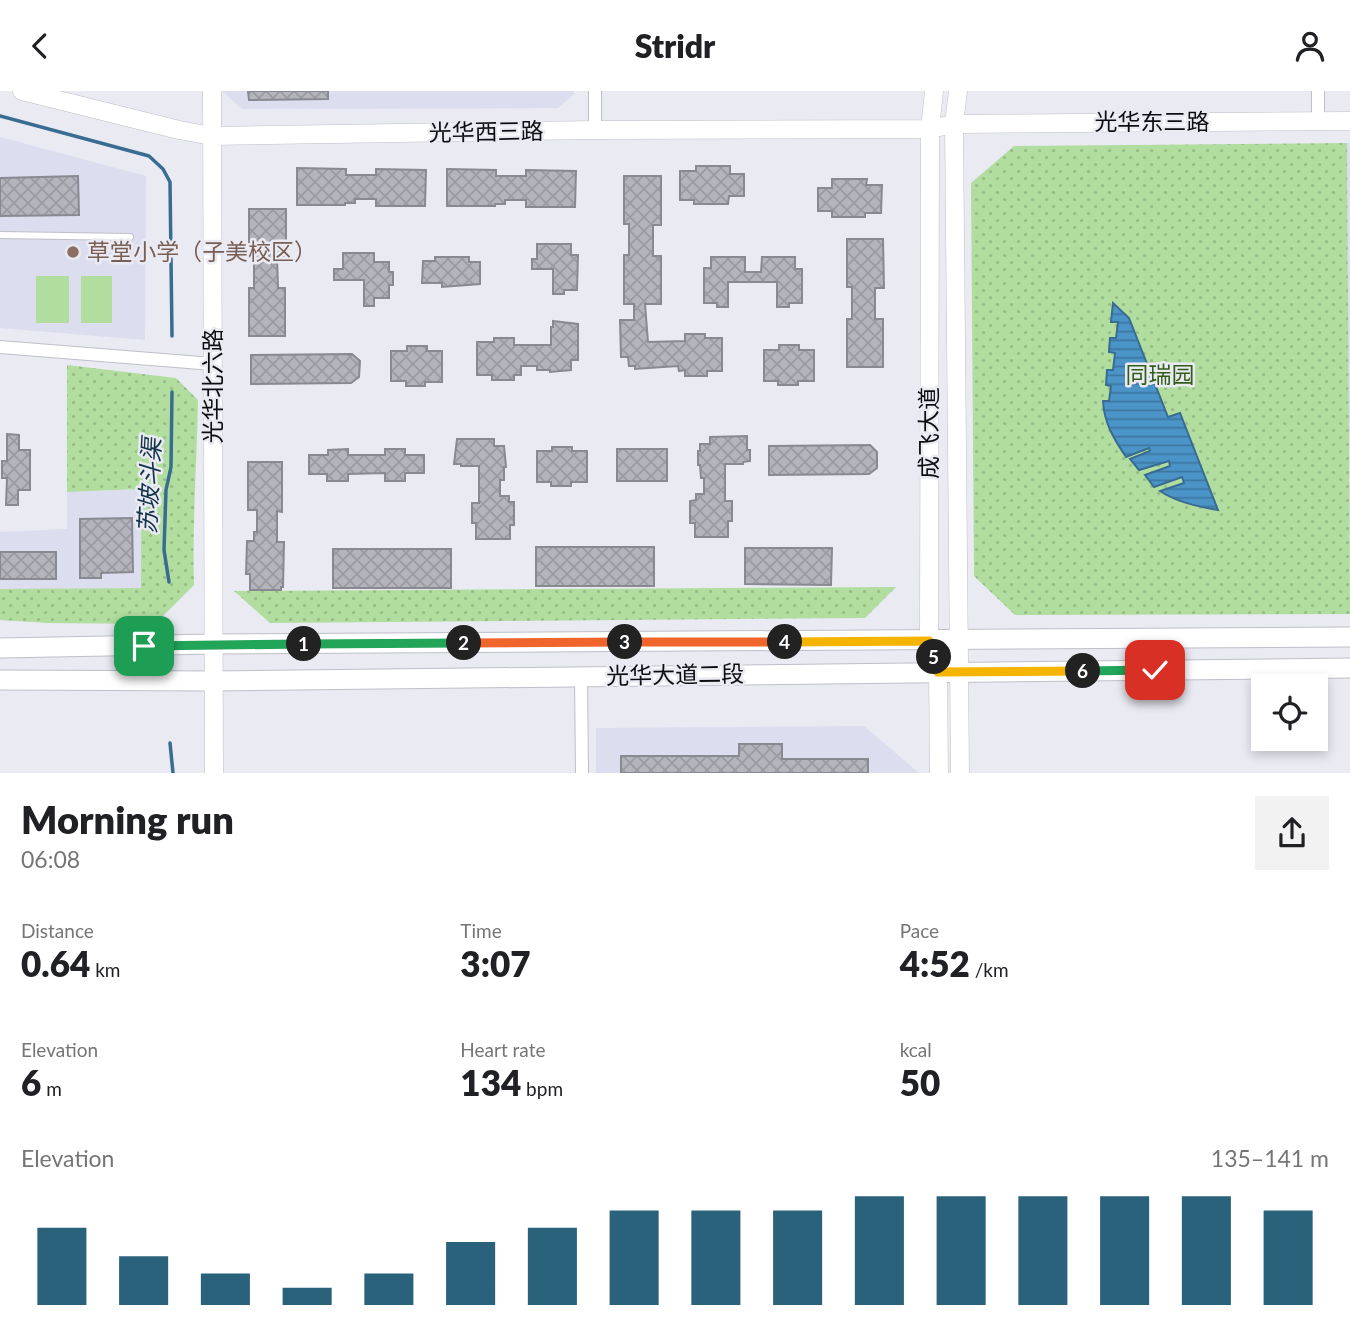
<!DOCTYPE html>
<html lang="en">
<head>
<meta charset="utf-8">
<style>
	body { margin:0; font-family:Lato,"Noto Sans SC",sans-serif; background:#f2f2f2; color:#202124; height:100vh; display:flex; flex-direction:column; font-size:26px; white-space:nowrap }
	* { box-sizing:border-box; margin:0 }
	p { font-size:23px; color:#757577 }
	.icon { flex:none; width:38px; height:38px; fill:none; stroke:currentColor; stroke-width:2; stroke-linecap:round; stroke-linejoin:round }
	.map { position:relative; height:682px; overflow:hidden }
	.details { display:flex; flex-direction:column; background:#fff; flex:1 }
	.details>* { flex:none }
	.fabs { position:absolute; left:1251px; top:583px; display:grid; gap:14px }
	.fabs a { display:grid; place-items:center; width:77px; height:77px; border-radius:0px; background:#fff; box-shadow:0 4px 10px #0003; font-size:35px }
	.pin { position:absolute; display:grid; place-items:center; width:60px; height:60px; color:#fff; margin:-30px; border-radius:14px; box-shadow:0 4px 10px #0006 }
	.km { position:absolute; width:35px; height:35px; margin:-18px; border-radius:50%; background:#222; color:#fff; font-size:19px; line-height:35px; text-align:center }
	.round { display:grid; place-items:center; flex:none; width:74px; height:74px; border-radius:0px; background:#f2f2f2 }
	.summary { display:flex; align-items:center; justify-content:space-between; height:119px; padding:0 21px }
	h1 { font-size:38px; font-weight:800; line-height:52px }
	.stats { display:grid; grid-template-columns:repeat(3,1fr); gap:10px; height:119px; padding:7px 21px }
	.stats div { display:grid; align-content:center }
	.stats b { font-size:35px; font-weight:800 }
	.stats small { font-size:19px; font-weight:400 }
	.stats p { font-size:19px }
	.chart { height:196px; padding:14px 21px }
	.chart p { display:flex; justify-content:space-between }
	.chart svg { width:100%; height:126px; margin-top:7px; stroke:#2a627c; stroke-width:6 }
	header { display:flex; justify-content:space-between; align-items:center; height:91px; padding:0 21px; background:#fff; font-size:32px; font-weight:800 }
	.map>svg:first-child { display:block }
	.built { fill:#dcddee }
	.park { fill:url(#park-dots) }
	.pitch { fill:#b1dd9f }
	.water { fill:url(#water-rules); stroke:#386c91; stroke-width:2 }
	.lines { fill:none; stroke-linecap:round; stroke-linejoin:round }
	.stream { stroke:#386c91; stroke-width:3.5 }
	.building { fill:url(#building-cross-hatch); stroke:#898991; stroke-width:2 }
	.lane-casing { stroke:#bebfc8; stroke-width:8 }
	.street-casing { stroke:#bebfc8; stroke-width:14 }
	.secondary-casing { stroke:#bebfc8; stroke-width:19 }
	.primary-casing { stroke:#bebfc8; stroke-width:21 }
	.lane { stroke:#fff; stroke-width:6 }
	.street { stroke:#fff; stroke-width:12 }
	.secondary { stroke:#fff; stroke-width:18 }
	.primary { stroke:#fff; stroke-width:19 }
	.split-1-casing { stroke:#fff; stroke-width:14 }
	.split-2-casing { stroke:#fff; stroke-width:14 }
	.split-3-casing { stroke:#fff; stroke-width:14 }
	.split-4-casing { stroke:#fff; stroke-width:14 }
	.split-5-casing { stroke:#fff; stroke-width:14 }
	.split-6-casing { stroke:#fff; stroke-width:14 }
	.split-7-casing { stroke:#fff; stroke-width:14 }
	.split-1 { stroke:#22a559; stroke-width:9 }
	.split-2 { stroke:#22a559; stroke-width:9 }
	.split-3 { stroke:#f0652b; stroke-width:9 }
	.split-4 { stroke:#f0652b; stroke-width:9 }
	.split-5 { stroke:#f5b400; stroke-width:9 }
	.split-6 { stroke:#f5b400; stroke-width:9 }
	.split-7 { stroke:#22a559; stroke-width:9 }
	.education-dot { fill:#8d6e63; stroke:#eaeaf3; stroke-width:2.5 }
	.labels { text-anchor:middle; stroke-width:5; stroke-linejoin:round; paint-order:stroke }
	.street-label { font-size:23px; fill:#0d0d10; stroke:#eaeaf3 }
	.education-label { font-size:23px; fill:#785e54; stroke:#eaeaf3; text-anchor:start }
	.park-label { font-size:23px; fill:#315d19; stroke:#eaeaf3 }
	.water-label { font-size:24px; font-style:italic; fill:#133349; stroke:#eaeaf3 }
</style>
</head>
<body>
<header><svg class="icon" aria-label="back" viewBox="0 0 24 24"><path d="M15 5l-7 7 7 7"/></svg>Stridr<svg class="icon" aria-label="person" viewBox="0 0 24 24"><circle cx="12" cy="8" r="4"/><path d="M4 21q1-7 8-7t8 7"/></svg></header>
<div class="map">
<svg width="1350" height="682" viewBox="0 0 1350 682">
	<defs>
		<pattern id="park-dots" width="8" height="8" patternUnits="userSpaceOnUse" patternTransform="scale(1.75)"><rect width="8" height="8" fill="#b1dd9f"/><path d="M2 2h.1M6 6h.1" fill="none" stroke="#97bc88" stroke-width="1.8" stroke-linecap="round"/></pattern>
		<pattern id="water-rules" width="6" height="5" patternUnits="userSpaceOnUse" patternTransform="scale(1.75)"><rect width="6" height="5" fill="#4b94c8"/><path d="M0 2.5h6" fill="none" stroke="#3d77a1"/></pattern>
		<pattern id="building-cross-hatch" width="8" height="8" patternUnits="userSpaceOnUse" patternTransform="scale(1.75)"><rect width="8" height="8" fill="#b4b4bd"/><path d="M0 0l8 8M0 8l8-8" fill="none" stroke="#9a9aa1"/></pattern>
	</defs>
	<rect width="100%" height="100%" fill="#eaeaf3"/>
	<path class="built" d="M222,0h352v3l-16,14 -316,1z
		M0,46l146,39 -1,164 -145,-12z
		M1347,52h3v425l-1,-1z
		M142,398l-1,100h-141v-57l67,-3v-37z
		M864,635l55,47h-323v-45z"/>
	<path class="park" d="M1347,52l3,471 -335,1 -41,-39 -3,-393 43,-37z
		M67,274l109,13 22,22c-1,62 -6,123 -4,185l-39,39 -107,-1 -48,-3v-31l141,-1v-99l-74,3z
		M896,496l-31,31 -595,5 -36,-32z"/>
	<path class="pitch" d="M36,185h33v47h-33z
		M81,185h31v47h-31z"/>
	<path class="water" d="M1113,212l16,15 39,99 12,-4 38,97c-19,-3 -42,-8 -58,-19l24,-8 -2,-6 -28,10 -9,-12 25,-9 -1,-5 -30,9 -9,-11 20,-8 -1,-3 -23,9c-12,-18 -22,-34 -23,-56h6l2,-15 -5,-1 1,-15h6l2,-17 -6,-1 1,-14h6l2,-16h-7z"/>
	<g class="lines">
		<path class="stream" d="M0,25l149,40 14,13 7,13 2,154
			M169,491l-5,-32 2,-60 5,-23 1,-75
			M170,652l3,30"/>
	</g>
	<path class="building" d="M248,0h80v8l-79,1z
		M696,75h34v8h14v22h-15l-1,8h-34v-4h-14v-29h16z
		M297,77l49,1v6h30v-6l50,1 -1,36h-49v-7h-21v4h-10v2h-48z
		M447,78l49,1v6h30v-6l50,1 -1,36h-49v-7h-21v4h-10v2h-48z
		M78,85l1,39 -79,1v-38z
		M624,85h37v49h-8v31h8v48h-16l3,38 37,-1v-7h20v4h17v33h-15v5h-22v-6l-6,1 -1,-5 -43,3v-3h-6l-1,-9h-7l-1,-37h14v-16h-10v-49h5v-31h-5z
		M832,88h35l-1,6h16l-1,28h-16v4h-33v-6h-14v-23h14z
		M249,118h37v48h-9l1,31h7v48h-36v-48h5v-31h-5z
		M847,148h36l1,49h-9v31h8v48h-36v-48h5v-32h-5z
		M537,153h34v11h7l-1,35h-13v4h-11v-25h-21v-10h5z
		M343,162h31v9h15v10h4v13h-4v13h-15v8h-10v-26h-30v-11h9z
		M435,166h34v5h11v22l-38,3v-4h-20l1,-22h12z
		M711,166h34v15h16l1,-15h33v12h7v34h-13v4h-12v-25h-49v25h-11v-4h-13v-35h7z
		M553,230l25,3v36h-7v10l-21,2v-2h-13v-4h-16v9h-7v5h-22v-5h-15v-33h17v-4h20v7h37v-18h2z
		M779,254h20v5h15v31h-16v4h-20v-4h-14v-31h15z
		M407,255h20v5h15v31h-17v4h-19v-5h-15v-30h16z
		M352,263l8,7 -1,16 -8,6 -100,1v-29z
		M7,343l12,1v15h11v40h-12v15h-12l1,-27h-5v-17h5z
		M747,345v14h3v11l-7,1v2h-18v37h7v20h-4v16h-33v-14h-5v-22l6,-1v-6h8v-16h-3l-1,-13h-2v-14h2v-7h10v-7z
		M457,348h37v7h10l2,21h-2v13h-4v16h9v6h5v23h-4v14h-34v-16h-4v-20h7v-37h-18v-2h-7z
		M870,354l7,7v16l-8,6 -100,1v-29z
		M552,356h20v4h15v31h-16v4h-20v-4h-14v-31h15z
		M348,358v6h37v-6h20v6h19v18h-19v8h-20v-8l-37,1v7h-21v-7h-18v-19h19v-5z
		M617,358h50v32h-50z
		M248,371h34v50l-5,-1v31h7l-1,45h-2v3h-31v-16h-4l1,-33h7v-9h3v-22h-9z
		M132,427l1,54 -32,1v5h-21v-59z
		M536,456h118v39h-118z
		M745,457h87l-1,37 -86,-1z
		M333,458h118v39h-118z
		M0,461h56v27h-56z
		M739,653h43v15h86v14h-247v-17h118z"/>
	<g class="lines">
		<defs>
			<path id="lane" d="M0,144l130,2"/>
			<path id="street" d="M1318,0v30
				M595,39v-39
				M0,256l213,17
				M581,585l1,97"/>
			<path id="secondary" d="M22,0l157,39 33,6 383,-6 335,-1 24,-5 396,-3
				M212,0l2,682
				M934,0l-4,38 -1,512 9,31 1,101
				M958,0l-4,33 6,649"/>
			<path id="primary" d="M0,557l215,-4 1135,-7
				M0,589l214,1 1136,-13"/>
		</defs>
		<use href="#lane" class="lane-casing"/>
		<use href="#street" class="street-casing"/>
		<use href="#secondary" class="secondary-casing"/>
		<use href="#primary" class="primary-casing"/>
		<use href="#lane" class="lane"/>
		<use href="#street" class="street"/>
		<use href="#secondary" class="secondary"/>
		<use href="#primary" class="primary"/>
	</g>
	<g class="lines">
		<defs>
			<path id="split-1" d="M144,555l160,-2"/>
			<path id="split-2" d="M304,553l160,-1"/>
			<path id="split-3" d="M464,552l161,-1"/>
			<path id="split-4" d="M625,551h160"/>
			<path id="split-5" d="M785,551l144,-1 5,16"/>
			<path id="split-6" d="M934,566l4,15 145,-1"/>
			<path id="split-7" d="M1083,580l72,-1"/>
		</defs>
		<use href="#split-1" class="split-1-casing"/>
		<use href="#split-2" class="split-2-casing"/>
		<use href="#split-3" class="split-3-casing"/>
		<use href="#split-4" class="split-4-casing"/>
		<use href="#split-5" class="split-5-casing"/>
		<use href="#split-6" class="split-6-casing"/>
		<use href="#split-7" class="split-7-casing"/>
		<use href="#split-1" class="split-1"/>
		<use href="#split-2" class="split-2"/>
		<use href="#split-3" class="split-3"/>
		<use href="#split-4" class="split-4"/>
		<use href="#split-5" class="split-5"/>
		<use href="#split-6" class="split-6"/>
		<use href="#split-7" class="split-7"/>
	</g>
	<circle class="education-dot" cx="73" cy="161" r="7"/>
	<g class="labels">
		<g class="street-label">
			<text x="1152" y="39">光华东三路</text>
			<text transform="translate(486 41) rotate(-1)" y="8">光华西三路</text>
			<text transform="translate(213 295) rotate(-90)" y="8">光华北六路</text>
			<text transform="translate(929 342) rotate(-90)" y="8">成飞大道</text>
			<text transform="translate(675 584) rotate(-1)" y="8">光华大道二段</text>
		</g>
		<g class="education-label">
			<text x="87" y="169">草堂小学（子美校区）</text>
		</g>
		<g class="park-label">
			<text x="1160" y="292">同瑞园</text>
		</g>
		<g class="water-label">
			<text transform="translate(150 395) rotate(-87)" y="8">苏坡斗渠</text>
		</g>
	</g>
</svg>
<div class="fabs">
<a><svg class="icon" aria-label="locate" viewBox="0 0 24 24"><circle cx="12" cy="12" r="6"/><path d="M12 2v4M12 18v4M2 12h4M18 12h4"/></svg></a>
</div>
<div class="pin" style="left:144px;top:555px;background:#1e9e55"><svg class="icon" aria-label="arrive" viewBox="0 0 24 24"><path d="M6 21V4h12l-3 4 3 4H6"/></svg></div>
<div class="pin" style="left:1155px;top:579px;background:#d93025"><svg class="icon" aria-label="check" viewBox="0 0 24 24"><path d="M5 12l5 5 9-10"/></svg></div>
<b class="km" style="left:304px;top:553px">1</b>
<b class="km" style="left:464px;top:552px">2</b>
<b class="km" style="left:625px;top:551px">3</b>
<b class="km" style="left:785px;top:551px">4</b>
<b class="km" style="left:934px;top:566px">5</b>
<b class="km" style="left:1083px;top:580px">6</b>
</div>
<section class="details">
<div class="summary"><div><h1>Morning run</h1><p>06:08</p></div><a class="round"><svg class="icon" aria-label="share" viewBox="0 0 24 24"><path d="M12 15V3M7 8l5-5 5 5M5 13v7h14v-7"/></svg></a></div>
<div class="stats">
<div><p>Distance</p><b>0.64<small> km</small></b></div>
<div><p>Time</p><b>3:07</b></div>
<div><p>Pace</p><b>4:52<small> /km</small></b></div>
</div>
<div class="stats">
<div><p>Elevation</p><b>6<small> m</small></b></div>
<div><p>Heart rate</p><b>134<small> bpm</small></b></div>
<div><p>kcal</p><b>50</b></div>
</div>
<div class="chart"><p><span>Elevation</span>135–141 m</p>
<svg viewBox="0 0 160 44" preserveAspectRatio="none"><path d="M5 44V17M15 44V27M25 44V33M35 44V38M45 44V33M55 44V22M65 44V17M75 44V11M85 44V11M95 44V11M105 44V6M115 44V6M125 44V6M135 44V6M145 44V6M155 44V11"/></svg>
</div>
</section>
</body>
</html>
